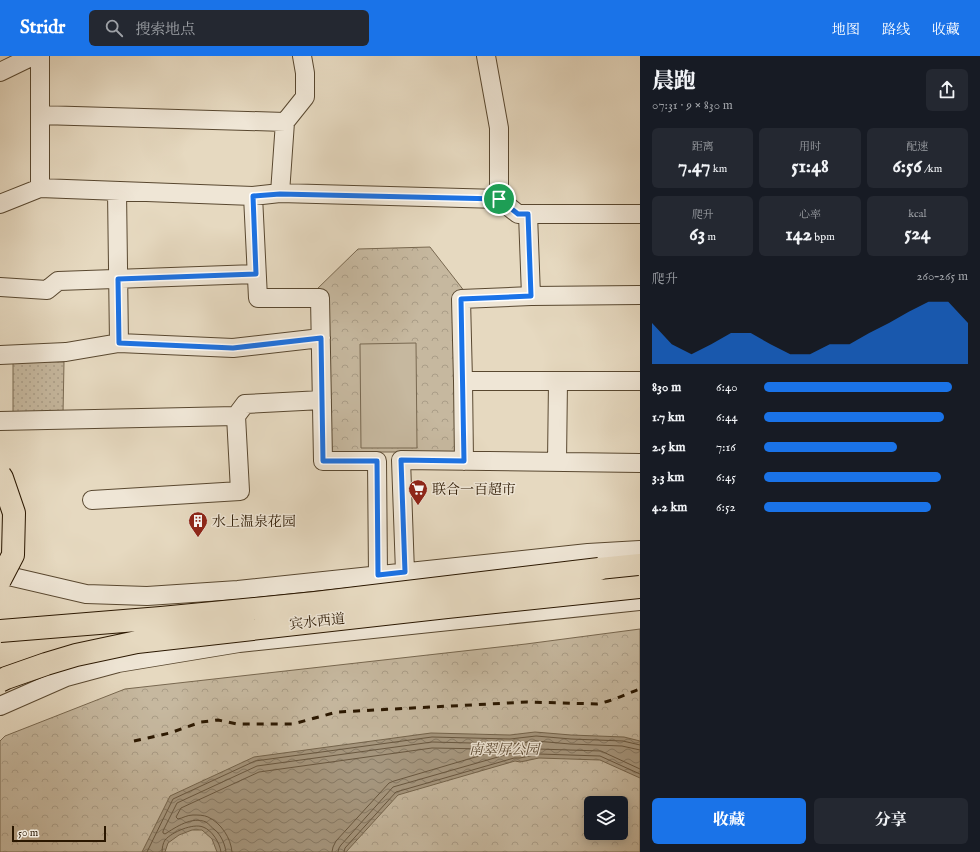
<!DOCTYPE html>
<html lang="zh">
<head>
<meta charset="utf-8">
<style>
	body { margin:0; font-family:"IM FELL English","Noto Serif SC",serif; background:#242831; color:#f1f3f6; height:100vh; display:flex; flex-direction:column; font-size:15px; white-space:nowrap }
	* { box-sizing:border-box; margin:0 }
	p { font-size:13px; color:#9ea1a6 }
	.icon { flex:none; width:22px; height:22px; fill:none; stroke:currentColor; stroke-width:2; stroke-linecap:round; stroke-linejoin:round }
	.map { position:relative; flex:1; overflow:hidden }
	.sheet { display:flex; flex-direction:column; background:#171b24; width:340px }
	.sheet>* { flex:none }
	.controls { position:absolute; left:584px; top:740px; display:grid; gap:8px }
	.controls a { display:grid; place-items:center; width:44px; height:44px; border-radius:6px; background:#171b24; box-shadow:0 2px 10px #0003; font-size:20px }
	.scale { position:absolute; left:12px; bottom:10px; width:94px; box-sizing:border-box; padding-left:4px; border:2px solid #2a1700; border-top:0; font-size:11px; line-height:14px; white-space:nowrap; color:#2a1700; -webkit-text-stroke:3px #efe6d6; paint-order:stroke }
	.pin { position:absolute; display:grid; place-items:center; width:34px; height:34px; color:#fff; margin:-17px; border:2px solid #fff; border-radius:50%; box-shadow:0 1px 4px #0007 }
	.round { display:grid; place-items:center; flex:none; width:42px; height:42px; border-radius:6px; background:#242831 }
	.headline { display:flex; align-items:center; justify-content:space-between; height:68px; padding:0 12px }
	h1 { font-size:22px; font-weight:800; line-height:30px }
	.figures { display:grid; grid-template-columns:repeat(3,1fr); gap:6px; height:68px; padding:4px 12px }
	.figures div { display:grid; align-content:center; border-radius:6px; background:#242831; text-align:center }
	.figures b { font-size:20px; font-weight:800 }
	.figures small { font-size:11px; font-weight:400 }
	.figures p { font-size:11px }
	.chart { height:112px; padding:8px 12px }
	.chart p { display:flex; justify-content:space-between }
	.chart svg { width:100%; height:72px; margin-top:4px; fill:#1a73e8; opacity:.7 }
	.action { display:flex; gap:8px; margin-top:auto; padding:8px 12px }
	.action a { flex:1; height:46px; border-radius:6px; background:#1a73e8; color:#fff; font-size:16px; font-weight:800; line-height:46px; text-align:center }
	.action a+a { background:#242831; color:#f1f3f6 }
	ul { padding:0 12px; list-style:none; font-size:13px }
	li { display:grid; grid-template-columns:64px 48px 1fr; align-items:center; height:30px }
	li i { height:10px; border-radius:5px; background:#1a73e8 }
	header { display:flex; align-items:center; gap:24px; box-sizing:border-box; height:56px; padding:0 20px; background:#1a73e8; color:#fff }
	header strong { font-size:19px }
	nav { display:flex; gap:22px; margin-inline-start:auto; font-size:14px }
	.search { width:280px; height:36px; background:#242831; display:flex; align-items:center; gap:10px; box-sizing:border-box; padding:0 14px; border-radius:6px; color:#9ea1a6; font-size:15px }
	main { display:flex; flex:1; min-height:0 }
	.map>svg:first-child { display:block }
	.grass { fill:url(#grass-dots); stroke:#786850 }
	.park { fill:url(#park-crowns); stroke:#786850; fill-rule:evenodd }
	.pitch { fill:#c6b89f; stroke:#786850 }
	.water { fill:url(#water-waves); stroke:#74644c }
	.lines { fill:none; stroke-linecap:round; stroke-linejoin:round }
	.shore { stroke:#685740; stroke-width:1 }
	.minor-casing { stroke:#594830; stroke-width:20 }
	.major-casing { stroke:#2a1700; stroke-width:24 }
	.minor { stroke:#efe6d6; stroke-width:18 }
	.major { stroke:#e6d9c0; stroke-width:22 }
	.rail { stroke:#2a1700; stroke-width:3; stroke-dasharray:7 7; stroke-linecap:butt }
	.major-bridge-casing { stroke:#2a1700; stroke-width:24; stroke-linecap:butt }
	.major-bridge { stroke:#e6d9c0; stroke-width:22 }
	.route-casing { stroke:#fff; stroke-width:8 }
	.route { stroke:#1a73e8; stroke-width:5 }
	.labels { text-anchor:middle; stroke-width:3; stroke-linejoin:round; paint-order:stroke }
	.poi-label { font-size:14px; fill:#2a1700; stroke:#efe6d6; text-anchor:start }
	.street-label { font-size:14px; fill:#2a1700; stroke:#efe6d6 }
	.park-label { font-size:14px; font-style:italic; fill:#594730; stroke:#efe6d6 }
</style>
</head>
<body>
<header>
<strong>Stridr</strong>
<div class="search"><svg class="icon" aria-label="search" viewBox="0 0 24 24"><circle cx="10" cy="10" r="6"/><path d="M15 15l6 6"/></svg>搜索地点</div>
<nav><a>地图</a><a>路线</a><a>收藏</a></nav>
</header>
<main>
<div class="map">
<svg width="640" height="796" viewBox="0 0 640 796">
	<defs>
		<pattern id="grass-dots" width="8" height="8" patternUnits="userSpaceOnUse"><rect width="8" height="8" fill="#c6b89f"/><path d="M2 2h.1M6 6h.1" fill="none" stroke="#aa9d87" stroke-width="1.8" stroke-linecap="round"/></pattern>
		<pattern id="park-crowns" width="20" height="18" patternUnits="userSpaceOnUse"><rect width="20" height="18" fill="#c6b89f"/><path d="M2 6a3 3 0 1 1 6 0M12 15a3 3 0 1 1 6 0" fill="none" stroke="#aa9d87"/></pattern>
		<pattern id="water-waves" width="16" height="10" patternUnits="userSpaceOnUse"><rect width="16" height="10" fill="#a6977f"/><path d="M0 5q4-4 8 0t8 0" fill="none" stroke="#877a66"/></pattern>
	</defs>
	<rect width="100%" height="100%" fill="#e6d9c0"/>
	<filter id="stains"><feTurbulence type="fractalNoise" baseFrequency=".005" numOctaves="4"/><feColorMatrix values="0 0 0 0 .2 0 0 0 0 .09 0 0 0 0 .02 0 0 0 .5 -.17"/></filter>
	<radialGradient id="worn" r=".72"><stop offset=".6" stop-color="#630" stop-opacity="0"/><stop offset="1" stop-color="#630" stop-opacity=".3"/></radialGradient>
	<path class="grass" d="M13,305l51,1 -1,52 -50,-1z"/>
	<path class="park" d="M430,191l35,45 -4,160h-141l-6,-160 44,-43z
		M640,573v223h-640v-111l5,-5 120,-47 401,-45zM591,747h30v30h-30z"/>
	<path class="pitch" d="M416,287l1,105h-56l-1,-104z"/>
	<path class="water" d="M535,676l36,3 53,2 16,4v37l-40,-18 -61,-2 -19,4 -5,-1 -117,34 -52,57h-129l-5,-13 -10,-9h-10l-13,5 -11,8 -3,9h-23l28,-56 84,-39 177,-24 79,2z"/>
	<g class="lines">
		<path class="shore" d="M147,796l26,-53 82,-38 177,-24 78,2 26,-3 35,3 52,2 17,4
			M162,796c0,-4 1,-9 3,-12 7,-8 28,-17 38,-13 9,3 17,16 18,25
			M226,796c-1,-8 -5,-17 -11,-22 -3,-2 -6,-6 -9,-8 -14,-6 -30,5 -41,12l-2,-1v-2l14,-28 80,-37 175,-24 78,2 26,-3 34,3 52,2 18,4
			M232,796c-1,-14 -11,-29 -24,-35 -4,-2 -10,-2 -15,-2 -6,0 -10,3 -15,4l-2,-2 5,-9 78,-36 173,-24 56,1 2,1v2l-1,1 -95,28 -5,2 -53,58 -3,6 -1,5
			M338,796l1,-4 2,-3 52,-58 119,-34h7l19,-4 63,2 39,18
			M344,796l1,-4 51,-56 118,-34h6l19,-4 61,2 40,18"/>
		<defs>
			<path id="minor" d="M302,0l3,17v24l-20,25 -5,71 -27,3 5,102h62l3,163h54l1,114
				M0,16l33,-16
				M40,59l245,7
				M40,132l213,8
				M280,137l219,6v-71l-13,-72
				M499,143l19,15h122
				M0,148l40,-16v-132
				M528,158l3,82 109,-1
				M0,231l47,3 11,-9 198,-7
				M531,240l-70,3 2,82h177
				M119,287l114,5 88,-10
				M0,299l66,-3 53,-9 -2,-152
				M463,325l1,80
				M0,365l236,-5 9,-12 77,-4
				M557,406l1,-81
				M92,444l148,-9 -4,-75
				M405,516l-4,-112 239,3
				M0,518l86,20 61,2 91,-6 350,-37 52,-3
				M0,650l66,-29 52,-14 121,-20 401,-42"/>
			<path id="major" d="M599,513l41,-4"/>
		</defs>
		<use href="#minor" class="minor-casing"/>
		<use href="#major" class="major-casing"/>
		<use href="#minor" class="minor"/>
		<use href="#major" class="major"/>
		<path class="rail" d="M134,685l36,-8 31,-11 17,-2 19,4h56l44,-12 190,-10 70,2c15,-3 29,-10 43,-15"/>
		<defs>
			<path id="major-bridge" d="M0,419l2,3 12,35 -1,42 -13,25
				M0,575l161,-13 154,-15 284,-34
				M0,625l6,-3 40,-14 30,-9 61,-13 310,-35 193,-20"/>
		</defs>
		<use href="#major-bridge" class="major-bridge-casing"/>
		<use href="#major-bridge" class="major-bridge"/>
	</g>
	<g class="lines">
		<defs>
			<path id="route" d="M280,138l219,5 19,15h10l3,82 -70,3 3,162 -63,-1 4,112 -27,3 -1,-114h-54l-2,-123 -88,10 -114,-5 -1,-64 138,-5 -3,-78z"/>
		</defs>
		<use href="#route" class="route-casing"/>
		<use href="#route" class="route"/>
	</g>
	<defs>
		<symbol id="supermarket-pin" viewBox="-11 -11 22 30"><path d="M0 17L-7.5 6A9.5 9.5 0 1 1 7.5 6Z" fill="#8f2418" stroke="#efe6d6"/><path d="M-6-5.5h2.5l.6 2H6L4.5 2H-2.5L-4.4-4H-6ZM-1.5 3.2a1.3 1.3 0 1 0 .1 0ZM3 3.2a1.3 1.3 0 1 0 .1 0Z" fill="#fff"/></symbol>
		<symbol id="building-pin" viewBox="-11 -11 22 30"><path d="M0 17L-7.5 6A9.5 9.5 0 1 1 7.5 6Z" fill="#8f2418" stroke="#efe6d6"/><path d="M-4-6H4V6H1V3H-1V6H-4ZM-2.5-4.3h1.7v1.8h-1.7ZM.8-4.3h1.7v1.8H.8ZM-2.5-1h1.7V.8h-1.7ZM.8-1h1.7V.8H.8Z" fill="#fff"/></symbol>
	</defs>
	<g fill-rule="evenodd">
		<use href="#supermarket-pin" x="407" y="422" width="22" height="30"/>
		<use href="#building-pin" x="187" y="454" width="22" height="30"/>
	</g>
	<g class="labels">
		<g class="poi-label">
			<text x="432" y="438">联合一百超市</text>
			<text x="212" y="470">水上温泉花园</text>
		</g>
		<g class="street-label">
			<text transform="translate(317 565) rotate(-6)" y="5">宾水西道</text>
		</g>
		<g class="park-label">
			<text x="504" y="698">南翠屏公园</text>
		</g>
	</g>
	<rect width="100%" height="100%" filter="url(#stains)"/>
	<rect width="100%" height="100%" fill="url(#worn)"/>
</svg>
<div class="controls">
<a><svg class="icon" aria-label="layers" viewBox="0 0 24 24"><path d="M12 4l9 5-9 5-9-5zM3 14l9 5 9-5"/></svg></a>
</div>
<div class="scale">50 m</div>
<div class="pin" style="left:499px;top:143px;background:#1e9e55"><svg class="icon" aria-label="arrive" viewBox="0 0 24 24"><path d="M6 21V4h12l-3 4 3 4H6"/></svg></div>
</div>
<section class="sheet">
<div class="headline"><div><h1>晨跑</h1><p>07:31 · 9 × 830 m</p></div><a class="round"><svg class="icon" aria-label="share" viewBox="0 0 24 24"><path d="M12 15V3M7 8l5-5 5 5M5 13v7h14v-7"/></svg></a></div>
<div class="figures">
<div><p>距离</p><b>7.47<small> km</small></b></div>
<div><p>用时</p><b>51:48</b></div>
<div><p>配速</p><b>6:56<small> /km</small></b></div>
</div>
<div class="figures">
<div><p>爬升</p><b>63<small> m</small></b></div>
<div><p>心率</p><b>142<small> bpm</small></b></div>
<div><p>kcal</p><b>524</b></div>
</div>
<div class="chart"><p><span>爬升</span>260–265 m</p>
<svg viewBox="0 0 160 44" preserveAspectRatio="none"><path d="M0 44V19L10 32L20 38L30 32L40 25L50 25L60 32L70 38L80 38L90 32L100 32L110 25L120 19L130 12L140 6L150 6L160 19V44z"/></svg>
</div>
<ul>
<li><b>830 m</b>6:40<i style="width:92%"></i></li>
<li><b>1.7 km</b>6:44<i style="width:88%"></i></li>
<li><b>2.5 km</b>7:16<i style="width:65%"></i></li>
<li><b>3.3 km</b>6:45<i style="width:87%"></i></li>
<li><b>4.2 km</b>6:52<i style="width:82%"></i></li>
</ul>
<div class="action"><a>收藏</a><a>分享</a></div>
</section>
</main>
</body>
</html>
